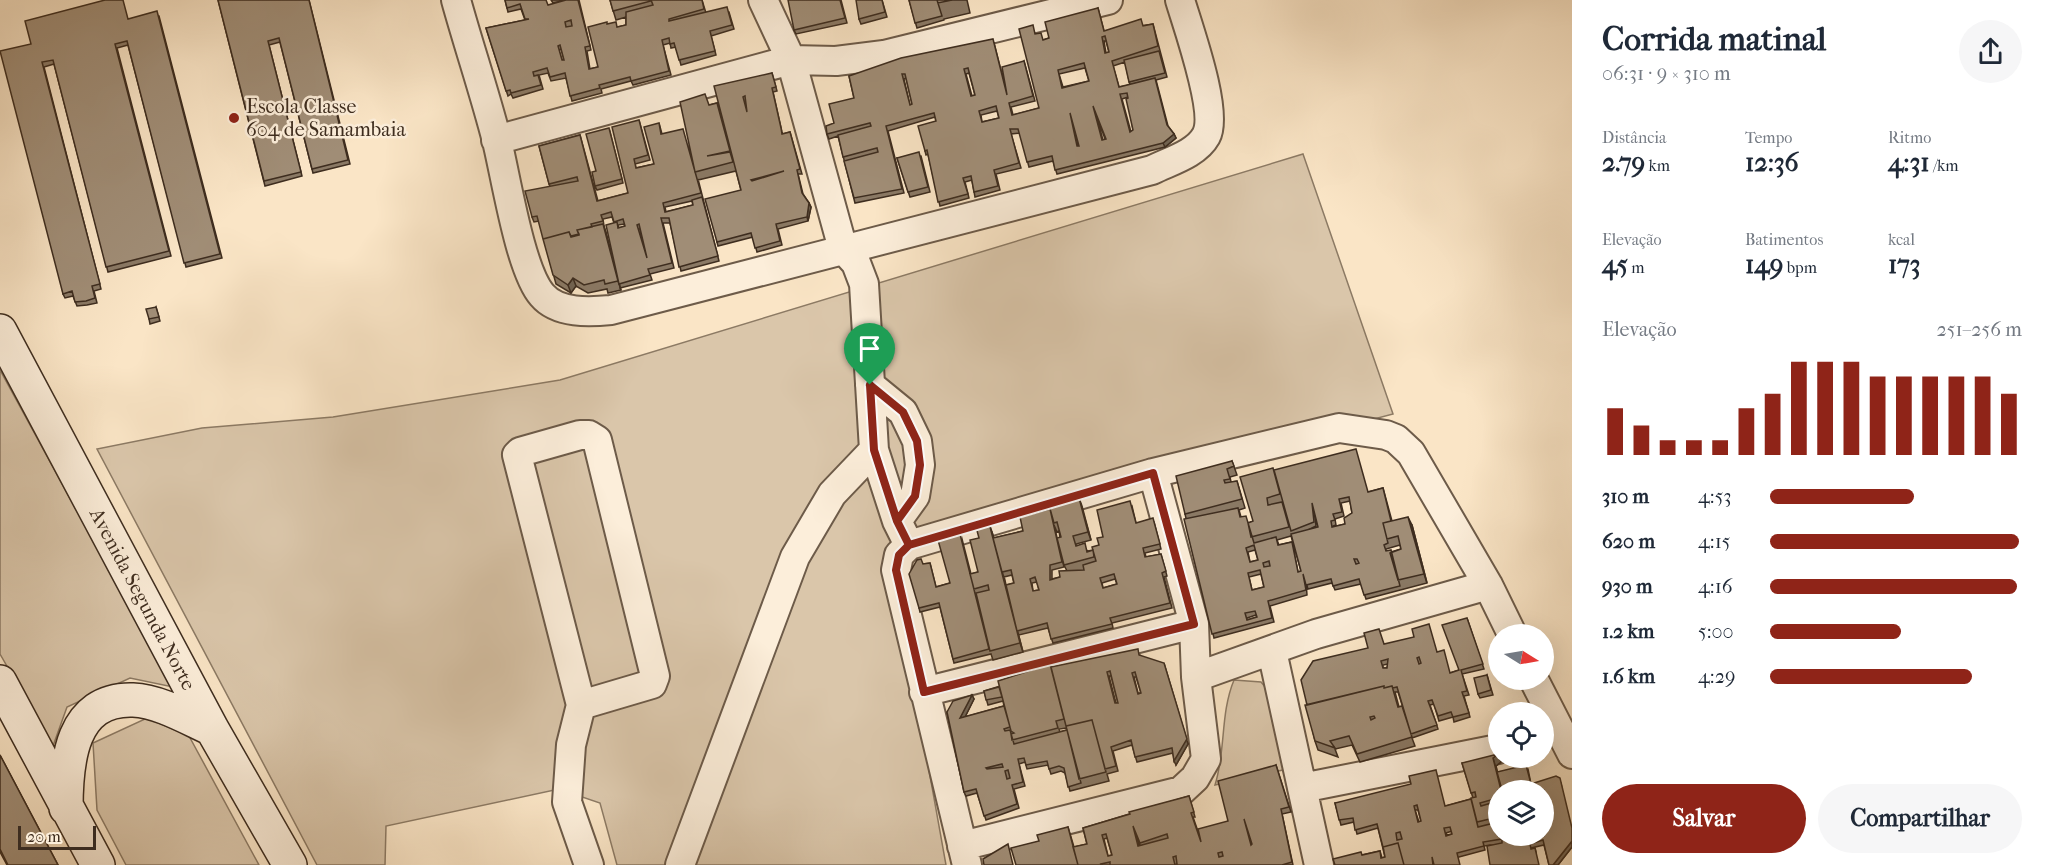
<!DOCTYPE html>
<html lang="pt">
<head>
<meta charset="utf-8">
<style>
	body { margin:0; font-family:"IM FELL French Canon",serif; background:#f6f6f7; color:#1f2937; height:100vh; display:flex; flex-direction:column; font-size:22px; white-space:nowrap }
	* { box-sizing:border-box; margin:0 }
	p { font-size:20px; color:#747a83 }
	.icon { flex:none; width:33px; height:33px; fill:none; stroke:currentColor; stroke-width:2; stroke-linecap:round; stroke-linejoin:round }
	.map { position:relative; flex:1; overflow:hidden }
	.panel { display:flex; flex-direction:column; background:#fff; width:480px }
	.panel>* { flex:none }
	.needle { width:39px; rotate:101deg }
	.buttons { position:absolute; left:1488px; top:624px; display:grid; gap:12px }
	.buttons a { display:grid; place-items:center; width:66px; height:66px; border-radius:50%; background:#fff; box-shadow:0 6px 24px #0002; font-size:30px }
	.scale { position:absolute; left:18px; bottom:15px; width:78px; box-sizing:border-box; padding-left:6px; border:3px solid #3e2d1f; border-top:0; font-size:16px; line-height:21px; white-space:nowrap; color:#3e2d1f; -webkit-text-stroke:4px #fceeda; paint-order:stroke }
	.pin { position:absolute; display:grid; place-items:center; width:51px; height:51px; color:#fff; margin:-62px -26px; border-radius:50% 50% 50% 0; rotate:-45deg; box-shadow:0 0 6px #0007 }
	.pin .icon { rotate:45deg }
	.round { display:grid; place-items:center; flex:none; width:63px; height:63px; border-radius:32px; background:#f6f6f7 }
	.head { display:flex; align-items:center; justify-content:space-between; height:102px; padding:0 30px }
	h1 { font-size:33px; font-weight:700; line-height:45px }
	.stats { display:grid; grid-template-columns:repeat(3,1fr); gap:9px; height:102px; padding:6px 30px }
	.stats div { display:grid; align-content:center }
	.stats b { font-size:26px; font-weight:700 }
	.stats small { font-size:16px; font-weight:400 }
	.stats p { font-size:16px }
	.chart { height:168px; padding:12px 30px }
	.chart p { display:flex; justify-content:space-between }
	.chart svg { width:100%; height:108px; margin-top:6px; stroke:#8f2418; stroke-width:6 }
	.action { display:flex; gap:12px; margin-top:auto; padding:12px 30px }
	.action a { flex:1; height:69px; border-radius:36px; background:#8f2418; color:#fff; font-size:24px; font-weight:700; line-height:69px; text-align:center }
	.action a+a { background:#f6f6f7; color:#1f2937 }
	ul { padding:0 30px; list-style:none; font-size:20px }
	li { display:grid; grid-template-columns:96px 72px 1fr; align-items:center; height:45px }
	li i { height:15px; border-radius:8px; background:#8f2418 }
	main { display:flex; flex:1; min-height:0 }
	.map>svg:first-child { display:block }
	.green { fill:#dac6aa; stroke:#8c7a64; stroke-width:1.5 }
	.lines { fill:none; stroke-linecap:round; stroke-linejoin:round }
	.minor-casing { stroke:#6d5b49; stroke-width:32 }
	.secondary-casing { stroke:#3e2d1f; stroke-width:36 }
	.minor { stroke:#fceeda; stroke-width:28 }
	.secondary { stroke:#fceeda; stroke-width:33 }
	.wall { fill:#8a7965; stroke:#3e2d1f; stroke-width:1.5; fill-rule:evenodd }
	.shaded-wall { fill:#706353; stroke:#3e2d1f; stroke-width:1.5 }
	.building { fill:#a08d76; stroke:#3e2d1f; stroke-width:1.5; fill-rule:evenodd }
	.route-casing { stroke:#fff; stroke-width:12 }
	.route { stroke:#8f2418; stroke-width:8 }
	.poi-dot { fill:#8f2418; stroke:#fceeda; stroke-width:2 }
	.labels { text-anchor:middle; stroke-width:5; stroke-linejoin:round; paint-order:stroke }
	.poi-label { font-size:20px; fill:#3e2d1f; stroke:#fceeda; text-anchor:start }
	.street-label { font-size:20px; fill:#3e2d1f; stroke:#fceeda }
</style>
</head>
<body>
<main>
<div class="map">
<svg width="1572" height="865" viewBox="0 0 1572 865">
	<rect width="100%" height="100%" fill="#fae5c6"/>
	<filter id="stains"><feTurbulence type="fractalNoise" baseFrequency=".00333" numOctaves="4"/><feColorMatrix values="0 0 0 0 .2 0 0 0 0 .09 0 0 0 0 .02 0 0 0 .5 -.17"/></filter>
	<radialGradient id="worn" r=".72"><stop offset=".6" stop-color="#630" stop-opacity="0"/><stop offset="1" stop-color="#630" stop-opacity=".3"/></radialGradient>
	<path class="green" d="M1303,154l90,260 -504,133 57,318h-329l-17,-62 -41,-14 -173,37 -1,39h-68l-220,-416 105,-21 131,-11 227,-37z
		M0,370l173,317 -43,-9 -63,29 -14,39 -53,-92z
		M1234,680l27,2 10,12 21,74 -77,17c11,-35 5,-71 19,-105z
		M147,718l42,18 70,129h-133l-29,-55 -4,-67z"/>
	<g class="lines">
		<defs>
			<path id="minor" d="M456,0c13,47 29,94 41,141 9,36 23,129 45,154 16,19 48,17 69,15l541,-140c18,-9 44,-16 54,-34 13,-23 -18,-109 -26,-136
				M763,0l28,60 52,189 13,14 8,21 10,166 23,71 12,24
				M496,140l295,-80 45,1 48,-6 224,-55
				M870,385l33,27 14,29 3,24 -5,31 -18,25
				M1153,473l41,151 2,53 120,-43 172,-49
				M1272,651l47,214
				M1534,680l38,74
				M924,692l270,-68
				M581,705l-64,-250 3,-3 60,-17h9l8,5 58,236 -3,8 -71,21 -10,40 -4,57 22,63
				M1302,788l196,-39
				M962,846l219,-55 14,-13 11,-19 -10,-82
				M680,865l115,-308 37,-63 42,-44
				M967,865l-71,-295 3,-15 10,-10 244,-72 186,-45 47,7 10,4 15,14 77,132 24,49"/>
			<path id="secondary" d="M0,331l212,398 78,136
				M0,682l98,183
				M66,808c0,-46 5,-110 67,-108 26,1 55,18 79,29"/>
		</defs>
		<use href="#minor" class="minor-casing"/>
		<use href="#secondary" class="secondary-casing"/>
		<use href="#minor" class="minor"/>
		<use href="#secondary" class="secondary"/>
	</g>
	<path class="wall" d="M218,0h91l41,164 -37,9 -33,-131 -11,3 33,131 -37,10z
		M505,0l43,5 31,-5 12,50 -4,1 3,18 8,-2 10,-43 10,3 8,-2v-8l-10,3 -6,-20h92l4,13 23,-1 5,17 -23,7 5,19 -35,10 -5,-18 -5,1 -1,-5 -7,2 8,30 -38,10 -2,-4 -30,8 1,4 -30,8 -6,-23 -15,3 -3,-8 -9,2 4,14 -30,9 -2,-4 -3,2 -22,-68 39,-8 -4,-11 -13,3zM561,49l3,11h-2l-3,-10z
		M551,0h15l-13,3z
		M841,0l6,23 -51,11 -2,-4z
		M882,0l5,17 -26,7 -2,-5z
		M909,0h58l3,13 -26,6v1l-27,8z
		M1098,8l6,23 49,-7 14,53 -11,3 12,46 6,8 2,4 -11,9 -108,27 -4,-13 -24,6 -9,-34 -9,1 10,34 -25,6 4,16 -25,7 -3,-17 -7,2 4,16 -29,8 -12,-52 -2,1 -1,-4 11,-30 -1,-4 -47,14 16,62 -49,10 -17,-67 -9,3 -2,-5 7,-11 20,-25 -5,-22 145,-33 11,43 19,-25 11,40 -24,6 2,8 26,-7 -3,-74 7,6 6,-2zM1104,41h2l3,11 -3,1zM1125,62l5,23 -11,2 -6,-21zM1085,68l4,13 -26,6 -4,-13zM969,73l6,22 -3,1 -6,-22zM906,78l6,26 -2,1 -6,-26zM1128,97l5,33 -2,2 -9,-33zM997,111l2,7 -17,4 -1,-7zM1095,111l10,28 -2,1zM1074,125l5,21h-1z
		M159,16l63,242 -36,9 -58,-222 -11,3 54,208 -63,16 -54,-208 -10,3 57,222 -7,2 3,12 -10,2 -10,1 -4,-10 -8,2 -2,-4 -32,-250 98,-25z
		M772,73l5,18 -4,1 9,40 1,2 7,-2 12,42h-4l5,20 6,9 2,4 -3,14 -30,8 4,16 -25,7 -4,-15 -35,9 -1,-4 24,-52 -5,-19 -38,9v-1l21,82 -38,10 -11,-48h-7l11,45 -24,6 2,6 -32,8 1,2 -13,3 -1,-4 -19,4 -12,-7 -5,7 -15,-9 -17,-63 -5,1 -2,-5 18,-30 -11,-41 41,-11 18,66 30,-8 11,-73 11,40 -15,4 1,4 18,-4 5,-41 3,11 31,30 16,-59 8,-2zM692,201l1,4 -27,7 -1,-5zM612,217l2,6 2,50 -12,-47 -1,-7zM624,224l1,2 -6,2 -1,-3zM638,229h2l6,26z
		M610,132l13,51 -26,7 -2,-4 1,-15z
		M921,156l9,36 -20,5 -13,-39z
		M156,307l4,14 -10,3 -1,-5z
		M1232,461l5,14 -7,2 1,5 6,-1 8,27 -6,2 2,7 8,6 4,-2 22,-49 93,20 15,-4 9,33 20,4 15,58 -61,16 -5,-15 -26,6 -3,-7 -24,6 -2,-7 1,13 -37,11 4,16 -60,16 -29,-124zM1350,501l2,12 -7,11 -12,3v-1l3,-1 -1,-6 9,-3 -3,-13zM1314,511l4,16 -10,3 8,-4zM1291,536l10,35 -3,1 -6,-30 -13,3 -2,-5zM1400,545l1,4 -10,3 -5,-1v-2zM1255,550l3,10 -8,2 -2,-10zM1261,574l3,13 -12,3 -3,-13zM1256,615l1,2 -10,3v-2z
		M1079,498l12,42 -15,4v1l12,6 5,-1 6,-5 4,-8 29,-31 4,17 18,-1 7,27 -16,4 1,4 15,-3 6,22 -3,1 8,31 -60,15 1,5 -60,15 -5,-15 -29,7 -1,-2 5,19 -30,8 -2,-6 -37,9 -14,-56 -20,5 -1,-4 4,-44 7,-1 6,24 14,-4 12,-44 9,35 7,-2 1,-34 13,-6 2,6 29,-7 27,-22zM1054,525l3,7 2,-1 5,34 3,6 -7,6 -8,2v-9l12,-3zM1012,575l2,8 -8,2 -2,-9v1zM1115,579l2,5 -14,4 -1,-5zM1037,582l2,8 -6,1 -1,-8z
		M1467,618l17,51 -22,5 7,21 -5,1 6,21 -16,5 -1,-5 -14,4 -5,-17 -4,1 8,24 -26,9 3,8 -55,16 -8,-17 -17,4 3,8 -20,-7 -3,-9 -8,-36 77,-61 53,8 13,21 9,-3zM1388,664l-1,4h-4v-3zM1395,692h3l7,22 -6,-7z
		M1140,655l48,89 -12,21 -3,-12 -36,9 -5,-17 -19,6 5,20 -11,3 2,7 -39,10 -5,-18 -4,-2 -10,3 -3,-9 -21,4 -2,-7 -6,2 6,22 -11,3 5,19 -33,12 -9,-27 -11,3 -2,-4 -17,-80 25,-17 2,4 -9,18 39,-11 -1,-5 -15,4 -4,-14 68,-21zM1109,676h2l7,27h-2zM1134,677h2l5,16h-3zM1066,728l1,2 -7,2 -1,-3z
		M1487,675l6,20 -13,3 -2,-4z
		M0,755l58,110h-51l-7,-13z
		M1499,758l2,4 -5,4 1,6 31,-3 3,15 30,-1 11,64 -14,18h-9l-5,-20 -13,3h4l1,4 -46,-7 -6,1 1,4 -26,7 -124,8 27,-10 18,-4 2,7 3,-1 -7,-29 -21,6 -3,-12 -13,3 -6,-22 111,3 25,-7 2,-1 -11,-35zM1498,790h46v46h-46zM1415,810h3l3,11 -2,1zM1452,831v3l-5,1 -1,-2z
		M1276,765l15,47 -9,2 11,51h-277l23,-24 29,-14 6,20 13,-3 -4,-16 106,-32 6,21h-2l8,23 27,-19zM1135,830l5,15 -1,1zM1107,838l5,17 -4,1 -4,-17z"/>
	<path class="shaded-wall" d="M1174,134l2,4 -11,9 -2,-4z
		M809,203l2,4 -3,14 -1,-4z
		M603,224l3,8 15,58 -3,-9z
		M573,278l3,8 -5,7 -3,-8z
		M1079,498l3,8 9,34 -3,-8z
		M1408,517l4,8 15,58 -3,-9z
		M989,523l3,9 31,120 -3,-9z
		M1164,663l24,81 -12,21 -2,-4z
		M972,695l2,4 -12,24 -2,-5z
		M1498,754l3,8 -5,4 6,24 -9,-32z
		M1572,841v6l-14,18h-5z"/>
	<path class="building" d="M105,0h18l5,19 29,-8 63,243 -36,9 -57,-222 -12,3 54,207 -63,16 -53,-207 -11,2 58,222 -8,2 3,12 -9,3 -11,1 -3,-11 -9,3 -63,-243 31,-7 -6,-23z
		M218,0h91l39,160 -36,9 -33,-131 -11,3 33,131 -37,9z
		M505,0h41l2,5 18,-5h12l12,46 -5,1 4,22 9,-2 -10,-40 19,-5v2l9,-2 1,5 9,-2v-13l27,-7 -2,-5h51l2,9 -35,10v2l58,-14 5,18 -22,6 5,20 -36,9 -5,-17 -4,1 -1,-6 -7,2 7,31 -38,10 -1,-4 -31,8 1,3 -30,8 -5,-23 -15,4 -3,-9 -14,4 1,4 4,-1 3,10 -30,8 -1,-3 -4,1 -20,-63 43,-9h-4l-5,-15 -13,4zM571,20l1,6 -6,1 -1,-5zM560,45l4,15h-2l-4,-14z
		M610,0h41v1l-38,10z
		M788,0h52l5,18 -51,12z
		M856,0h26l3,12 -26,7z
		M909,0h28l5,16 -27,7z
		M937,0h15l-14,3z
		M1098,8l6,23 37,-12 2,7 10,-2 5,22 -46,15 7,26 36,-9 12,47 7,9 -11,9 -108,27 -3,-14 -25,6 -9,-33h-8l9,34 -25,7 4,16 -24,6 -3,-16 -8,2 5,16 -30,8 -11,-52 -2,1 -7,-25 18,-5 -2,-8 -48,13 16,63 -48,9 -10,-37 34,-9 -1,-4 -34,9 -5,-22 33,-9 -1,-3 -43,11 -1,-8 8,-3 -5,-19 25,-6 -5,-22 52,-18 92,-19 14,56 -5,-28 22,-6 9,35 -24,7 3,12 27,-7 -20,-79 14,-4 2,9 6,-1 2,7 6,-2 -4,-16zM1105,36l4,16 -4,1 -3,-16zM1084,63l5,18 -27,7 -4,-18zM968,68l7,27 -4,1 -7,-27zM902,74h3l7,30 -2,1zM1127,93l1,5 -2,1 7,31 -3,2 -10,-38zM996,106l3,12 -17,4 -3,-11zM1093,106l13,33 -4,1zM1070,113l9,33h-2z
		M1159,51l6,22 -36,9 -5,-22z
		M772,73l4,14 -4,1 9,40 1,6 8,-2 10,37 -3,1 5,23 7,10 -2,14 -31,7 4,17 -25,7 -4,-15 -34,9 -12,-43 36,-9 -27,-104zM745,96l2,16 -4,-15zM784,171l-32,10 -1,-1z
		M705,94l4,11 8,-2 13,48 -23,5 23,-4 3,10 -38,10 -15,-70z
		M639,120l9,35 -14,4 2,9 18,-4 -10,-37 15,-4 2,11 22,-5 18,64 -38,10 2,9 28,-7 -1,-5 10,-3 16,59 -39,11 -10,-49h-8l11,45 -24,6 2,6 -31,9 -13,-59 11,-3 1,6 7,-2 -2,-7 -9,3 -3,-10 -10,3 2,6 -12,3 1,3 -15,3 2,4 -8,2 -2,-4 -26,7 -6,-23 -5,1 -7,-26 53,-10 -1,-4 -28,7 -10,-38 41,-11 17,66 31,-8 -16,-66zM639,224l8,34 -10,-33z
		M609,128l13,51 -27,7 -3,-14 4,-1 -10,-37z
		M919,152l9,35 -20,5 -11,-34z
		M603,224l15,57 -13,3 -1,-4 -20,5 -11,-7 -5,7 -15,-10 -10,-36 26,-7 2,5 8,-2 -2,-5z
		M156,307l3,10 -10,2 -3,-10z
		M1356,449l12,43 15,-4 8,33 -8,2 5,20 -4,2 2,6 5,-1 9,36 -36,9 -5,-16 -26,7 -2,-7 -25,6 -3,-11 3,16 -38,11 4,17 -60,16 -28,-115 54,-11 2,9 6,-1 8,27 22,-6 2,8 14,-3 6,30 3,-1 -10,-37 27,-7 -6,-24 2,19 -23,9 -17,-61zM1349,497l3,16 -8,5 1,6 -13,3 -1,-6 4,-1 -2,-6 9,-2 -3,-13zM1254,545l4,15 -8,2 -4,-14zM1354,559h3l2,4 -3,1zM1269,561l1,5 -6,1 -1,-4zM1260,570l4,17 -12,3 -4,-17zM1255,611l2,6 -10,3 -2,-7z
		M1232,461l2,5 -7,3 3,10 -6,1 1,3 12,-2 5,18 -57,15 -9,-38z
		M1273,468l7,26 -13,4 1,7 14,-3 7,25 -38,10 -3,-14 5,-2 -13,-44z
		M1079,498l9,34 -15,4 3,10 9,-3 2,9 6,-2 1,7 -30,8 -7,-27 4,-1 -4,-15 -3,1 -5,-18z
		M1130,501l6,22 17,-5 7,26 -17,4 2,9 16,-3 5,17 -4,2 8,30 -60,15 2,6 -61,15 -4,-16 -30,8 -11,-46 8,-2 -3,-13 -9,2 -9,-34 30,-7 -3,-14 30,-8 12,53 -12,3v15l10,-3 -1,-6 25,-1 -1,-5 13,-4 -4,-14 7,-2 -2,-7 6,-1 -6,-27zM1114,574l3,10 -14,4 -3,-10zM1035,577l4,13 -6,1 -3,-12z
		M1408,517l16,57 -26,6 -8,-27 11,-4 -3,-13 -11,3 -4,-16z
		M989,523l31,120 -30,8 -14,-58 13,-3 -1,-5 -14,4 -4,-15 8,-2 -8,-32 9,-2 -3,-11z
		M960,534l29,115 -36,10 -14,-56 -20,5 -10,-34 8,-14 4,-1 2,5 7,-1 6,24 14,-4 -12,-43z
		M1467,618l16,46 -22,6 6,21 -5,1 7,21 -16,4 -2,-5 -13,4 -6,-16 -4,1 9,24 -26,9 -14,-47 -4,1 -1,-2 -8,2v-2l-77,19 -6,-25 12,-19 55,-13 -4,-15 15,-4 5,15 30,-7 -2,-8 17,-5 8,28 7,-2 6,23 9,-3 -17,-45zM1419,657l2,6 -2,1 -2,-6zM1388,659l-1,9h-4l-2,-7z
		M1138,649l1,6 25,8 23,76 -13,22 -2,-13 -37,9 -4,-17 -20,7 5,19 -11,3 -13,-49 -26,6 -15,-59zM1110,671l8,32h-3l-8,-31zM1135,672l6,21 -3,1 -6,-21z
		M1050,664l14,55 -8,2 2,7 -46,12 -1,-6 3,-1 -3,-2 -13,-50z
		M1487,675l4,15 -13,4 -4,-16z
		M1384,686v2l8,-2 6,21 4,-1 10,31 -55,17 -8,-18 -19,5 5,7 -20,-7 -10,-36zM1374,716l1,2 -4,2 -1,-3z
		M999,687l3,10 -16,3 -2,-9z
		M972,695l-12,23 44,-12 6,21 -6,2 1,2 5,-1 4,14 53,-14 14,53 -13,4 -4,-19 -5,-2 -10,3 -2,-8 -21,4 -2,-7 -6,1 5,23 -11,3 5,19 -33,12 -8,-27 -12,3 -17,-80 6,-11zM1002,764l1,3 -16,2 -1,-1zM1008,770l2,8 -3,1 -2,-8z
		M1092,720l14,52 -27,7 -13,-53z
		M1498,754l-5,4 8,32h-3v8l-18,5 1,3 17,-5v16l-21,5 -6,-24 5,-1 -1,-5 -4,1 -9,-30z
		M0,755l58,110h-50l-8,-16z
		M1276,765l13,42 -8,2 11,53 -10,3h-172v-3l-9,2 1,1h-24l-5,-18 14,-3 -4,-16 47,-14 -1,-2 60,-16 5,16 -3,1 10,29 -3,-13 30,-8 -10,-40zM1244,819l8,25 -1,1zM1133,826l7,17 27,-9 1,4 -30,8zM1106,834l6,21 -4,1 -6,-21zM1222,852l1,4 -4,1 -1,-4zM1176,856l1,8 -2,1 -2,-8z
		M1526,765l5,19 25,-8 4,2 12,50v13l-19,24h-4l-6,-25 -13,4 1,5 4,-1 4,17h-49l-3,-19 15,-3v-4l-19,3 1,4 -27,7 3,12h-26l-2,-8 1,8h-29l-6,-22 -15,4 1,4 -7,-27 -22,6 -2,-12 -14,2 -4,-17 76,-19 -2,-8 27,-6 9,36 26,-7 7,28 20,-5v14h46v-46h-42l-5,-18zM1417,805l4,16 -3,1 -4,-16zM1450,827l2,7 -6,2 -2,-8zM1400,832l2,7 -5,1 -1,-7z
		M1068,827l10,38h-62l-5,-17 28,-7 -2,-6z
		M1398,843l6,22h-69l-2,-6 28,-7 1,3 18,-4 1,7 4,-1 -2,-10z
		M1008,844l5,21h-29l-1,-6z"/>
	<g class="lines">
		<defs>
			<path id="route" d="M870,385l4,65 23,71 12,24 -10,10 -3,15 28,122 270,-68 -41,-151 -244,72 -12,-24 18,-25 5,-31 -3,-24 -14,-29 -33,-27"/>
		</defs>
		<use href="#route" class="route-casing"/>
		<use href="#route" class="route"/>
	</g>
	<circle class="poi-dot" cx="234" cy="118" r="6"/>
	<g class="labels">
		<g class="poi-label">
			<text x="246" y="113">Escola Classe<tspan x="246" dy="23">604 de Samambaia</tspan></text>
		</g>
		<g class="street-label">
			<text transform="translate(143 599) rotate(62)" y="7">Avenida Segunda Norte</text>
		</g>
	</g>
	<rect width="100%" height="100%" filter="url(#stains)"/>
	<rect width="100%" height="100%" fill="url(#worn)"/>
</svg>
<div class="buttons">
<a><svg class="needle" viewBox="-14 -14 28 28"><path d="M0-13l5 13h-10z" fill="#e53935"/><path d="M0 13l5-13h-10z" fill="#747a83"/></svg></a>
<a><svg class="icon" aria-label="locate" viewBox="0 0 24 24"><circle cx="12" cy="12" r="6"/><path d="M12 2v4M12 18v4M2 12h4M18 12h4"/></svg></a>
<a><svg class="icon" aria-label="layers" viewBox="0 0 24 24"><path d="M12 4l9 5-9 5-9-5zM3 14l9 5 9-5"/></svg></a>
</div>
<div class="scale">20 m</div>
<div class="pin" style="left:870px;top:385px;background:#1e9e55"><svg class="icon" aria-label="arrive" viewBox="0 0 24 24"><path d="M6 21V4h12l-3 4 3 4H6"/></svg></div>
</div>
<section class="panel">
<div class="head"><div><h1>Corrida matinal</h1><p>06:31 · 9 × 310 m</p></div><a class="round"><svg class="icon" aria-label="share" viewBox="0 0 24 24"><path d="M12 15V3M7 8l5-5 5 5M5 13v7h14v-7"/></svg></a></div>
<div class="stats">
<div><p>Distância</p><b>2.79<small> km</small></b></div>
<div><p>Tempo</p><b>12:36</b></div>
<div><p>Ritmo</p><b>4:31<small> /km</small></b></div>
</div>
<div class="stats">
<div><p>Elevação</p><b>45<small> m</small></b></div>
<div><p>Batimentos</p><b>149<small> bpm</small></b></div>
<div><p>kcal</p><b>173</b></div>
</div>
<div class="chart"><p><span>Elevação</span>251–256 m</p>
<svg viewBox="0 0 160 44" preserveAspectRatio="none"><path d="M5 44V25M15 44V32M25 44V38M35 44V38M45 44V38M55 44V25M65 44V19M75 44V6M85 44V6M95 44V6M105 44V12M115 44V12M125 44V12M135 44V12M145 44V12M155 44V19"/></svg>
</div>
<ul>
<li><b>310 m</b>4:53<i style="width:57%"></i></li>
<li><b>620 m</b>4:15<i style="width:99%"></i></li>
<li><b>930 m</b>4:16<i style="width:98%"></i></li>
<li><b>1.2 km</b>5:00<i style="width:52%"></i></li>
<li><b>1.6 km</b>4:29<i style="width:80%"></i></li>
</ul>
<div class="action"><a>Salvar</a><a>Compartilhar</a></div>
</section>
</main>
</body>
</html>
